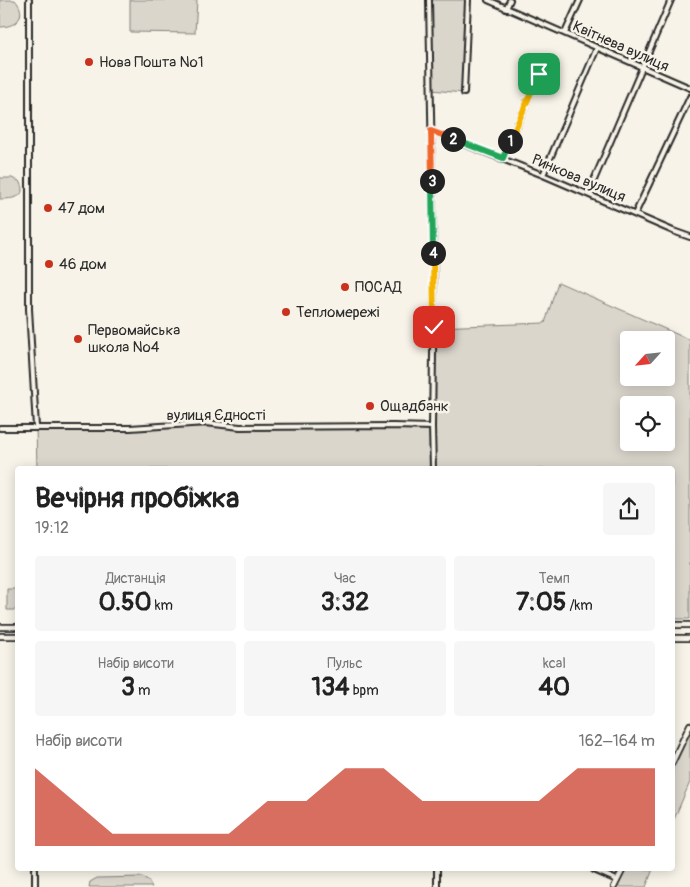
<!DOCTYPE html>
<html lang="uk">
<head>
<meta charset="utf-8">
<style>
	body { margin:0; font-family:Pangolin,sans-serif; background:#f6f6f6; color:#222; height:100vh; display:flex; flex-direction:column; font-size:19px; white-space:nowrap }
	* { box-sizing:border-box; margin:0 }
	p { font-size:16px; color:#767676 }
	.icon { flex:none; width:28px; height:28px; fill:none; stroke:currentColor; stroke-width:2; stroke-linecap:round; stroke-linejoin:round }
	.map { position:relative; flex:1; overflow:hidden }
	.drawer { position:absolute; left:15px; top:466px; width:660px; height:405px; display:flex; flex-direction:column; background:#fff; border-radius:5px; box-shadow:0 2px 12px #0003 }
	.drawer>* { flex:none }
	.needle { width:32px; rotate:243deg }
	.buttons { position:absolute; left:620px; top:331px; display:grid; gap:10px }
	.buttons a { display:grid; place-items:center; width:55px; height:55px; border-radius:5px; background:#fff; box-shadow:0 2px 12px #0003; font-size:25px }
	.pin { position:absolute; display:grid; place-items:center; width:42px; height:42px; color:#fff; margin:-21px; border-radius:10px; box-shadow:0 2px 8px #0006 }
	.km { position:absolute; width:25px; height:25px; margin:-12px; border-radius:50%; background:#222; color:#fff; font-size:14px; line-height:25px; text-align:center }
	.round { display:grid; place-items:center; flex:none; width:52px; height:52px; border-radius:5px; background:#f6f6f6 }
	.headline { display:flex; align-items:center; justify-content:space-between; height:85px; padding:0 20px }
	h1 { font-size:28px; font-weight:700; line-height:38px }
	.metrics { display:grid; grid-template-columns:repeat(3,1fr); gap:8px; height:85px; padding:5px 20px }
	.metrics div { display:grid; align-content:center; border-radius:5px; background:#f6f6f6; text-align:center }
	.metrics b { font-size:25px; font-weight:700 }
	.metrics small { font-size:14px; font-weight:400 }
	.metrics p { font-size:14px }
	.chart { height:140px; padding:10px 20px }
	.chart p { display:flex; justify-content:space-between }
	.chart svg { width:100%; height:90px; margin-top:5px; fill:#c8321e; opacity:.7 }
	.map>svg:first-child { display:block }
	.green { fill:#dad6cc; stroke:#82807c; fill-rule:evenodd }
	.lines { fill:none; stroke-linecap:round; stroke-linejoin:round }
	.minor-casing { stroke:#2b2b2b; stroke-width:8 }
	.tertiary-casing { stroke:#2b2b2b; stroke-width:8 }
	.minor { stroke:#f7f3e8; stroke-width:4 }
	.tertiary { stroke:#f7f3e8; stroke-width:4.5 }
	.split-1-casing { stroke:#fff; stroke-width:10 }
	.split-2-casing { stroke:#fff; stroke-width:10 }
	.split-3-casing { stroke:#fff; stroke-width:10 }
	.split-4-casing { stroke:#fff; stroke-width:10 }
	.split-5-casing { stroke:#fff; stroke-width:10 }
	.split-1 { stroke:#f5b400; stroke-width:6 }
	.split-2 { stroke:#22a559; stroke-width:6 }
	.split-3 { stroke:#f0652b; stroke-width:6 }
	.split-4 { stroke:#22a559; stroke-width:6 }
	.split-5 { stroke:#f5b400; stroke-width:6 }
	.poi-dot { fill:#c8321e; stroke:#f7f3e8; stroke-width:2 }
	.labels { text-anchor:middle; stroke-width:5; stroke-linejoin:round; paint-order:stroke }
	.street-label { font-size:15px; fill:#2b2b2b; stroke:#f7f3e8 }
	.poi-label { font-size:15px; fill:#2b2b2b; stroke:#f7f3e8; text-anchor:start }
</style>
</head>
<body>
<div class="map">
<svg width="690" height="887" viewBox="0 0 690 887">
	<rect width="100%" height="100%" fill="#f7f3e8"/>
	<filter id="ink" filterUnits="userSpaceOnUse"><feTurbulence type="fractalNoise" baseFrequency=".02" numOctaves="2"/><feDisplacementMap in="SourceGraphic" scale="10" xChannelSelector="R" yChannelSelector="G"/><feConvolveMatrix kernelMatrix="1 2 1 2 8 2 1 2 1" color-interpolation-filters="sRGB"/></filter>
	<g filter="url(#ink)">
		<path class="green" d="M0,0h15c13,15 2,27 -15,27z
			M130,0h67l-2,33 -65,-1z
			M429,0h39l-4,93 -33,-3z
			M0,178h12l7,3c10,17 -7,18 -19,18z
			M558,282l132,58v279h-17l-1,-150h-635l-1,-42h396l3,-100 110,-4zM629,340h37v38h-37zM629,405h37v37h-37z
			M7,589h10v21h-10z
			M690,725v57l-18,42 1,-61z
			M623,869h30l-7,18h-32z
			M142,877l6,3 4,7h-63l1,-5 7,-4z"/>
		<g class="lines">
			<defs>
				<path id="minor" d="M29,0v309l7,118
					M429,0l5,281 -2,146 1,42
					M488,0l202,88
					M506,9l4,-9
					M565,33l15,-33
					M464,93l4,-93
					M431,131l112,44 130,56 17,6
					M503,158l36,-84
					M543,175l54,-127
					M588,194l83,-194
					M635,214l55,-117
					M0,428h130l76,-5 34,4 154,-1 38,1
					M437,869v18
					M593,869l1,1 23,10
					M35,887v-18"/>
				<path id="tertiary" d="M672,625h18
					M0,627h18
					M0,636h18
					M672,638h18
					M672,763l18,-38
					M614,887l9,-18"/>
			</defs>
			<use href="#minor" class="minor-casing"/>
			<use href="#tertiary" class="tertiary-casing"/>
			<use href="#minor" class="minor"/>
			<use href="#tertiary" class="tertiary"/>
		</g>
	</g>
	<g class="lines" filter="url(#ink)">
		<defs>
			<path id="split-1" d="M510,141l29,-67"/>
			<path id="split-2" d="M453,139l50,19 7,-17"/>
			<path id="split-3" d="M432,181l-1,-50 22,8"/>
			<path id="split-4" d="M432,181l1,72"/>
			<path id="split-5" d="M433,253l1,74"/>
		</defs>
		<use href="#split-1" class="split-1-casing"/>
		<use href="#split-2" class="split-2-casing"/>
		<use href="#split-3" class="split-3-casing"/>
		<use href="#split-4" class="split-4-casing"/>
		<use href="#split-5" class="split-5-casing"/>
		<use href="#split-1" class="split-1"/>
		<use href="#split-2" class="split-2"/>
		<use href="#split-3" class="split-3"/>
		<use href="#split-4" class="split-4"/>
		<use href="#split-5" class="split-5"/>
	</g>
	<g class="poi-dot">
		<circle cx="89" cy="62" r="5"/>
		<circle cx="48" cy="208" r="5"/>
		<circle cx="49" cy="264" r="5"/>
		<circle cx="345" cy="287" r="5"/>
		<circle cx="286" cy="312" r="5"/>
		<circle cx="78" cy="339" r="5"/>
		<circle cx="370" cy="406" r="5"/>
	</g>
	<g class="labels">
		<g class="street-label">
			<text transform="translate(621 46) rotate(24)" y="5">Квітнева вулиця</text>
			<text transform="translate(579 178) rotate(23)" y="5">Ринкова вулиця</text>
			<text x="216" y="420">вулиця Єдності</text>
		</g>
		<g class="poi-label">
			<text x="99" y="67">Нова Пошта №1</text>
			<text x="58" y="213">47 дом</text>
			<text x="59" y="269">46 дом</text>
			<text x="355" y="292">ПОСАД</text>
			<text x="296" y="317">Тепломережі</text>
			<text x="88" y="335">Первомайська<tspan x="88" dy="17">школа №4</tspan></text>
			<text x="380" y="411">Ощадбанк</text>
		</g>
	</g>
</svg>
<div class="buttons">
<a><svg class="needle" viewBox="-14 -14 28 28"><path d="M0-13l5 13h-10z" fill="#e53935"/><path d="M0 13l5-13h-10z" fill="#767676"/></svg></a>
<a><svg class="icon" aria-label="locate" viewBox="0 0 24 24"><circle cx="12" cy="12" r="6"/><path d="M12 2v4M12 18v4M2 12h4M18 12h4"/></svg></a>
</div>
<div class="pin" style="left:539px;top:74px;background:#1e9e55"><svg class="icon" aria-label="arrive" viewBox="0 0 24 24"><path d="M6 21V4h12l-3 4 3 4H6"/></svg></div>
<div class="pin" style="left:434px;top:327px;background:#d93025"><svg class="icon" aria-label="check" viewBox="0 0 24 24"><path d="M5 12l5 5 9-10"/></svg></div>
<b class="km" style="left:510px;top:141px">1</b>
<b class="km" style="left:453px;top:139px">2</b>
<b class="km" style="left:432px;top:181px">3</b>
<b class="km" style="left:433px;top:253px">4</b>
<section class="drawer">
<div class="headline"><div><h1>Вечірня пробіжка</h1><p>19:12</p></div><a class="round"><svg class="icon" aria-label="share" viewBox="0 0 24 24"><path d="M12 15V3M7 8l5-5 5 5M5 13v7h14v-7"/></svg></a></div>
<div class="metrics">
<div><p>Дистанція</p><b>0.50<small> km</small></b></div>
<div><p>Час</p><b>3:32</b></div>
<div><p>Темп</p><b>7:05<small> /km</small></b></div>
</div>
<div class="metrics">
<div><p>Набір висоти</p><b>3<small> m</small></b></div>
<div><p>Пульс</p><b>134<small> bpm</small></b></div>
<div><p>kcal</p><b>40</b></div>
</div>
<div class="chart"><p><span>Набір висоти</span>162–164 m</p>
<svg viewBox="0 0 160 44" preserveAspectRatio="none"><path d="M0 44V6L10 22L20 38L30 38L40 38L50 38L60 22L70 22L80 6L90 6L100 22L110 22L120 22L130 22L140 6L150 6L160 6V44z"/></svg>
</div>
</section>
</div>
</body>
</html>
